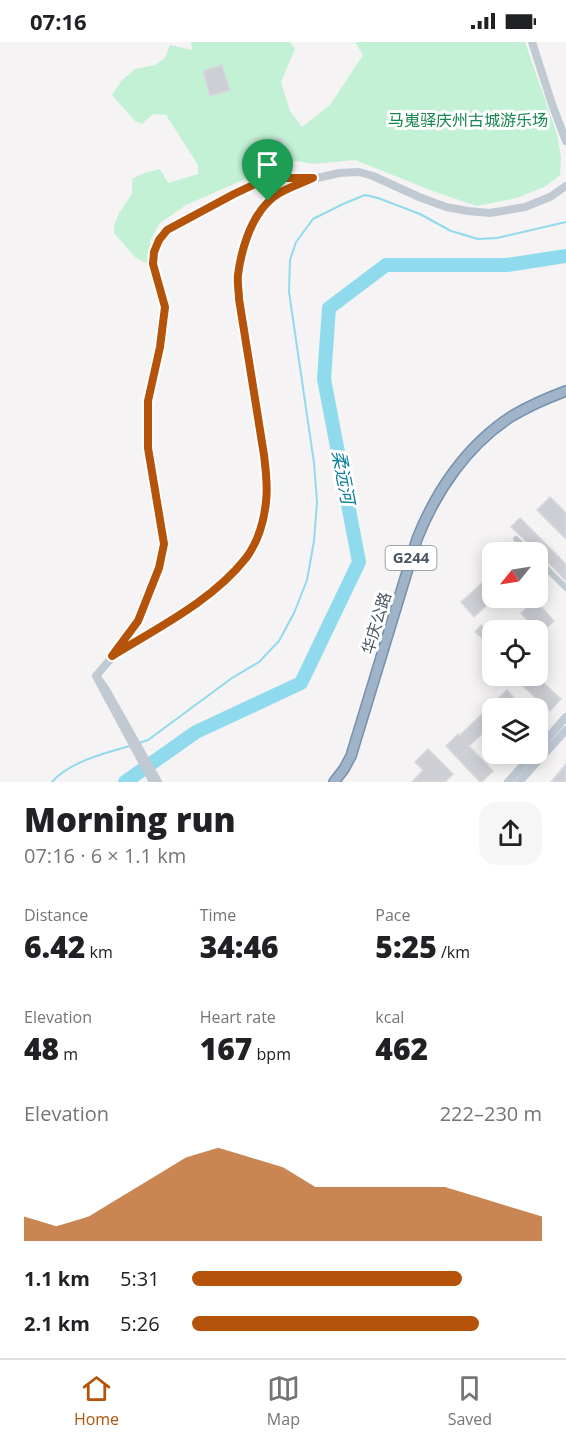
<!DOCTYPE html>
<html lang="en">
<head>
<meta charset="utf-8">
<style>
	body { margin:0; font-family:"Open Sans","Noto Sans SC",sans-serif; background:#f6f6f6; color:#202124; height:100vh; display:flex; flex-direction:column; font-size:22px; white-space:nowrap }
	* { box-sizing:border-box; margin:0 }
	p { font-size:20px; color:#757577 }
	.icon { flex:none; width:33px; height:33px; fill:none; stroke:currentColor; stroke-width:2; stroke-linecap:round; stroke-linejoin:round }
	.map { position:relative; height:740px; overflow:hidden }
	.sheet { display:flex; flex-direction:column; background:#fff; flex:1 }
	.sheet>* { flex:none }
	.needle { width:39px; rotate:240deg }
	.tools { position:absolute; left:482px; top:500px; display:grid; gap:12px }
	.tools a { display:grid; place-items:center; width:66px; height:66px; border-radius:12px; background:#fff; box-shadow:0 3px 15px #0003; font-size:30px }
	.pin { position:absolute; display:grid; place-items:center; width:51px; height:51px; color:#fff; margin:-62px -26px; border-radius:50% 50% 50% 0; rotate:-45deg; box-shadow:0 0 6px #0007 }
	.pin .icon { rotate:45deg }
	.round { display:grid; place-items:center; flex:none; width:63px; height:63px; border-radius:18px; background:#f6f6f6 }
	.head { display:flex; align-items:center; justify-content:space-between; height:102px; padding:0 24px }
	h1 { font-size:33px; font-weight:800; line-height:45px }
	.figures { display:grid; grid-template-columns:repeat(3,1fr); gap:9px; height:102px; padding:6px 24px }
	.figures div { display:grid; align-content:center }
	.figures b { font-size:30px; font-weight:800 }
	.figures small { font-size:16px; font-weight:400 }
	.figures p { font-size:16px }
	.chart { height:168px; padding:12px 24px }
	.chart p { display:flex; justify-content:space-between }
	.chart svg { width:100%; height:108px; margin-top:6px; fill:#b45309; opacity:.7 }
	ul { padding:0 24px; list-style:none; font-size:20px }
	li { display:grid; grid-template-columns:96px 72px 1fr; align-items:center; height:45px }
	li i { height:15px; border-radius:8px; background:#b45309 }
	.status { display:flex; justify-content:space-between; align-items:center; height:42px; padding:0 30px; background:#fff; direction:ltr }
	.status svg { height:16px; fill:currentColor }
	.tab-bar { display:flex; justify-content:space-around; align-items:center; height:84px; border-top:2px solid #e0e0e0; background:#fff; font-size:16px; color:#757577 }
	.tab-bar a { display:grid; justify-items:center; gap:3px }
	.tab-bar .on { color:#b45309 }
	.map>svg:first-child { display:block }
	.green { fill:#c3f1d5 }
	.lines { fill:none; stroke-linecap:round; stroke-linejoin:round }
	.stream { stroke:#90daee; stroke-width:2 }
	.river { stroke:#90daee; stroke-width:14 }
	.building { fill:#cdcfd5; stroke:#d7d9de; stroke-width:1.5 }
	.trunk-casing { stroke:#7690ad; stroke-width:12 }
	.minor { stroke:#c1cad2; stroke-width:6 }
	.tertiary { stroke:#c1cad2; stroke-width:8 }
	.secondary { stroke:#c1cbd6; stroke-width:8 }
	.trunk { stroke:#9fb4c9; stroke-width:9 }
	.route-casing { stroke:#fff; stroke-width:12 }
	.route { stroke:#b45309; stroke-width:8 }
	.labels { text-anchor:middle; stroke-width:6; stroke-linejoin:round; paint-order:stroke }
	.shield { fill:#fff; stroke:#808990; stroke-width:1.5 }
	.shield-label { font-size:15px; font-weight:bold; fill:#4a5661 }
	.park-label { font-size:16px; fill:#17864f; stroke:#fff }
	.street-label { font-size:16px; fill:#4a5661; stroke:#fff }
	.water-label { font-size:18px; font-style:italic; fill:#0c7c9b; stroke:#fff }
</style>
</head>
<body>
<div class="status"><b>07:16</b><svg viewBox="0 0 49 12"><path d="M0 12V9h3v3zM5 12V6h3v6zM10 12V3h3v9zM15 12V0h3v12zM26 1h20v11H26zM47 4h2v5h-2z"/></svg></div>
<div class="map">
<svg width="566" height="740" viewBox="0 0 566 740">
	<rect width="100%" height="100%" fill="#f5f3f3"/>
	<path class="green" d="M191,0h99l5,7 -14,33 9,29 12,16 28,-22 33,-50 -8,-13h170l32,92 4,23 -1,18 -14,11 -29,12 -40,8 -39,-13 -83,-33 -42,4 -17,-3 -21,5 -89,39 -26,18 -10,18v24l-15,-8 -21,-24v-7l5,-13 13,-19v-15l12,-6 16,-4 8,14 30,-9v-9l-32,-50 -13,-1 -11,10 -7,-3 -23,-26 10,-15 13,-11 20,-4 10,-7 5,-13 22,5z"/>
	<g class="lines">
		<path class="stream" d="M139,701l9,-3 84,-62 27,-16 20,-21 15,-28 13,-33 7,-39 3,-39 -3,-39 -25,-171 1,-32 6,-18 17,-23 30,-15 22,-9 13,3 42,16 31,17 27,8 19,-1 69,-16
			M52,740c17,-20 53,-29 78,-36"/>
		<path class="river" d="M125,740l71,-50 105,-49 58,-121 -35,-183 5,-71 57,-43h121l59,-9"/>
	</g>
	<path class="building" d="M222,23l8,25 -20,6 -7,-25z
		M280,96l3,8 -34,15 -4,-7z
		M550,455l16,16v26l-29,-29z
		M520,476l46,46v17l-25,-26 -4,-1v-2h-3l-1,-4 -22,-21z
		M492,532v26l-18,17 -13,-15z
		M535,558l19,21 -14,13 -19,-21z
		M481,583l11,10v12l-17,-15z
		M511,633h24l26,24 -11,12z
		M507,648l10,11 -8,7h-17v17l-23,21 24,25 -11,11h-2l-34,-36 12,-12 1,2z
		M428,707l25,25 -8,8h-33l11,-12 -8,-8z
		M566,722v18h-15z"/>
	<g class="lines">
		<defs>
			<path id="trunk" d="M334,740l10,-13 7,-13 66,-217c19,-48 50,-94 95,-123 17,-10 35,-18 54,-25"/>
		</defs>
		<use href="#trunk" class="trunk-casing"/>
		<path class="minor" d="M516,497l13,13
			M537,517l29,29"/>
		<path class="tertiary" d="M532,0l20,62 14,37
			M116,612c38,-24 79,-45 111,-76 8,-7 16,-15 22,-24 9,-16 15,-34 17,-52 2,-16 0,-32 -2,-47l-25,-156c0,-8 -2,-16 -1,-24 3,-24 12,-56 30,-73 11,-11 28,-16 42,-22
			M96,634l17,-20 24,-35 22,-53 5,-23 -16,-97v-47l13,-54 4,-40 -12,-43 1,-12 5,-12 8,-10 66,-36 35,-16 45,1 26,-6 20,-1 14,4 46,21 27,10 22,4 22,2 35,-6 25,-10 16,-11
			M153,740l-57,-106 9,12 53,94"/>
		<path class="secondary" d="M537,708l29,-33
			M508,740l26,-29
			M519,740l47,-52"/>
		<use href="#trunk" class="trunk"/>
	</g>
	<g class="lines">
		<defs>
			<path id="route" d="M268,136h45c-15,7 -34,12 -45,24 -18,18 -27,49 -30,73 -1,8 1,16 1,24l25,156c2,16 4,31 2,47 -2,18 -8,40 -20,56 -34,43 -87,69 -134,98l26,-35 21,-53 5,-24 -16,-96v-47l12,-54 5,-40 -12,-43 1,-12 5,-12 8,-10 67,-36z"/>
		</defs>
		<use href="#route" class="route-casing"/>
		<use href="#route" class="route"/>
	</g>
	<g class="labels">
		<rect class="shield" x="385.5" y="504" width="51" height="24" rx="4.5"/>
		<g class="shield-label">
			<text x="411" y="521">G244</text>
		</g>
		<g class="park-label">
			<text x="468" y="84">马嵬驿庆州古城游乐场</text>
		</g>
		<g class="street-label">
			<text transform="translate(376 581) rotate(-73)" y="6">华庆公路</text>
		</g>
		<g class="water-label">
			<text transform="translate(343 435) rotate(79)" y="6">柔远河</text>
		</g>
	</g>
</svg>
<div class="tools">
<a><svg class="needle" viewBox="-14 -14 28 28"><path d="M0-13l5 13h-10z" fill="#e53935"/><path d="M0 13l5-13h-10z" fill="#757577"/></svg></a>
<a><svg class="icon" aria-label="locate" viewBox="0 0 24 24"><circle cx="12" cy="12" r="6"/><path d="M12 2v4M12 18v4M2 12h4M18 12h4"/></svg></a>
<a><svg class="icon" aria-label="layers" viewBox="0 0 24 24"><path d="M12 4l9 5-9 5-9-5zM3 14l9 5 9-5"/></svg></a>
</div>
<div class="pin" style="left:268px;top:159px;background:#1e9e55"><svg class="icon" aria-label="arrive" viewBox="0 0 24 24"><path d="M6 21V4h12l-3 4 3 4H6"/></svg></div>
</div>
<section class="sheet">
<div class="head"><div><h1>Morning run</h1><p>07:16 · 6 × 1.1 km</p></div><a class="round"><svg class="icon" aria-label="share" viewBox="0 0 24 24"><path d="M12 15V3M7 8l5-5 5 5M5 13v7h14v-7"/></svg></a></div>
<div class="figures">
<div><p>Distance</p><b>6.42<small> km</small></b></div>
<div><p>Time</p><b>34:46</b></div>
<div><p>Pace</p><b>5:25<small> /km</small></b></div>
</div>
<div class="figures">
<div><p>Elevation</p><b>48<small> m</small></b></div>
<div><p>Heart rate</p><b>167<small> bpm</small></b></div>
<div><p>kcal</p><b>462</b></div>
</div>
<div class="chart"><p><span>Elevation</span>222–230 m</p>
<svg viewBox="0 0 160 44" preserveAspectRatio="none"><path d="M0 44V34L10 38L20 34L30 26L40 18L50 10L60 6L70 10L80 14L90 22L100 22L110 22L120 22L130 22L140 26L150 30L160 34V44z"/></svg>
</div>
<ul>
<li><b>1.1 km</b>5:31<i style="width:77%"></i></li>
<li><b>2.1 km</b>5:26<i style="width:82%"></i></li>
</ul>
</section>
<nav class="tab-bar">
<a class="on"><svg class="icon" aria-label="home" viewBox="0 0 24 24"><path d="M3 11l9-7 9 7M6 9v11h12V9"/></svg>Home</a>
<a><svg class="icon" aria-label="map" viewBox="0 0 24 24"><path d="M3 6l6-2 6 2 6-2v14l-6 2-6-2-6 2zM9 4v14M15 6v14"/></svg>Map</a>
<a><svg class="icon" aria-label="saved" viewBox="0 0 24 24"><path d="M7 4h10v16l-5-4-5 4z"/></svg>Saved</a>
</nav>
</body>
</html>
